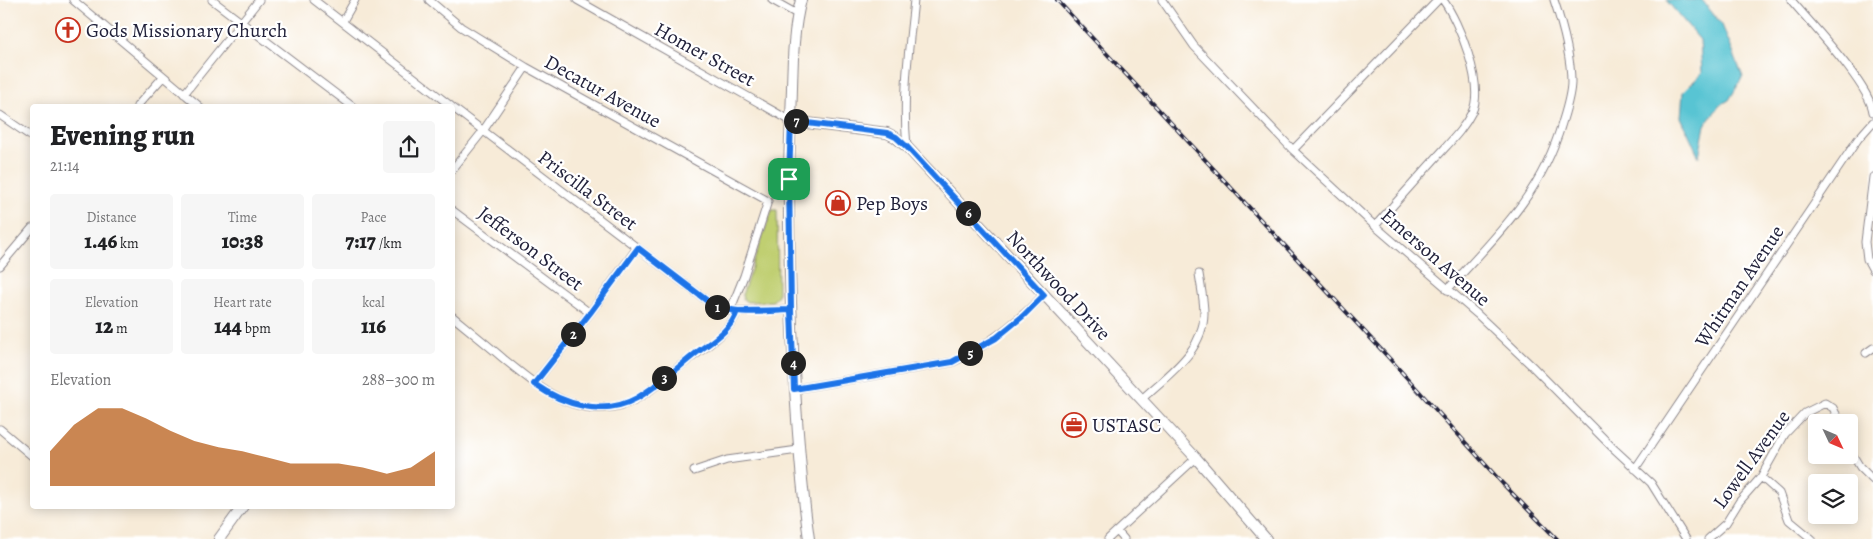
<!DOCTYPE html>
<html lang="en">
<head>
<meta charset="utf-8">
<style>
	body { margin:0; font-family:Alegreya,serif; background:#f6f6f6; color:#202124; height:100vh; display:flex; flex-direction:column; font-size:19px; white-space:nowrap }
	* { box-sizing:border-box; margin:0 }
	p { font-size:16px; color:#757577 }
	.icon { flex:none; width:28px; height:28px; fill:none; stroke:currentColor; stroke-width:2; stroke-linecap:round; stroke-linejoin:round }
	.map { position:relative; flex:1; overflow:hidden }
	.panel { position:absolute; left:30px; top:104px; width:425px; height:405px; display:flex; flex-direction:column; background:#fff; border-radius:5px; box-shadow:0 2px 12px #0003 }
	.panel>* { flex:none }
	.needle { width:32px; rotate:134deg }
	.tools { position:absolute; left:1808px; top:414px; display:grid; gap:10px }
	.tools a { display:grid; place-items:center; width:50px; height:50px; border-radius:5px; background:#fff; box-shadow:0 2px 12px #0003; font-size:25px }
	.pin { position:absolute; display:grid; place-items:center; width:42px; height:42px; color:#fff; margin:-21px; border-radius:10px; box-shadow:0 2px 8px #0006 }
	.km { position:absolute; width:25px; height:25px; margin:-12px; border-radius:50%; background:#222; color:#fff; font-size:14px; line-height:25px; text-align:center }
	.round { display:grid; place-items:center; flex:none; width:52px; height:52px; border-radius:5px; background:#f6f6f6 }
	.head { display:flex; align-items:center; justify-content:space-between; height:85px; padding:0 20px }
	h1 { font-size:28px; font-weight:800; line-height:38px }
	.metrics { display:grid; grid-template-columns:repeat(3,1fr); gap:8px; height:85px; padding:5px 20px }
	.metrics div { display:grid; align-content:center; border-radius:5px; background:#f6f6f6; text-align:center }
	.metrics b { font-size:21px; font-weight:800 }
	.metrics small { font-size:14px; font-weight:400 }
	.metrics p { font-size:14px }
	.chart { height:140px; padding:10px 20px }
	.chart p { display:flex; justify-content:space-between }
	.chart svg { width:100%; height:90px; margin-top:5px; fill:#b45309; opacity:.7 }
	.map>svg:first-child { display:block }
	.green { fill:#c0cf71; stroke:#717856 }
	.water { fill:#59c4d3; stroke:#3e7387 }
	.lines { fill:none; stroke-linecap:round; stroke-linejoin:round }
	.street-casing { stroke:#8c868a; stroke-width:9 }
	.secondary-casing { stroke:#8c868a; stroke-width:12 }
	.primary-casing { stroke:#8c868a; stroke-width:12 }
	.street { stroke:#fff; stroke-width:7 }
	.secondary { stroke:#fff; stroke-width:10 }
	.primary { stroke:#fff; stroke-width:10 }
	.rail-casing { stroke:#22223b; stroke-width:4 }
	.rail { stroke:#fff; stroke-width:2; stroke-dasharray:5.5; stroke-linecap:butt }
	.route-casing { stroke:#fff; stroke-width:10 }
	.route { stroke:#1a73e8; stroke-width:6 }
	.labels { text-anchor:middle; stroke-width:4.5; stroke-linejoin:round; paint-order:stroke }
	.poi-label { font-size:20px; fill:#22223b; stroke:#fff; text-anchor:start }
	.street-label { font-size:20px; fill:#22223b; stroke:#fff }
</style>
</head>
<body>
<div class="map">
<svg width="1873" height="539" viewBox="0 0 1873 539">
	<rect width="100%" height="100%" fill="#fff"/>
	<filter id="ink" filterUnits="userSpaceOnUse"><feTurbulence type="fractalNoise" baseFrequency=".02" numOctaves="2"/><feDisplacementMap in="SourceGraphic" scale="10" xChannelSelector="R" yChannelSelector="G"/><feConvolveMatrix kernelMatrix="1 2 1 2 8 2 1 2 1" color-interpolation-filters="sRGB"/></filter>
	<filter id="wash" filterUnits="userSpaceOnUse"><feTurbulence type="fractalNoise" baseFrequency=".0096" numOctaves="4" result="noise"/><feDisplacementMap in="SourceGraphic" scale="20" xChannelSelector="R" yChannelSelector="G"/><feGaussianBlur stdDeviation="1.12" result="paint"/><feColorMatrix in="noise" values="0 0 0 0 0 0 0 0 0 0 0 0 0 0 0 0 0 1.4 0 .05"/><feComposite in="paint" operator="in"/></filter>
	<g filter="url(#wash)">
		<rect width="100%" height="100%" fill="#f7ebd8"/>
		<path class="green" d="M772,210h5l1,85 -5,6 -26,1 -4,-3 -1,-4z"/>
		<path class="water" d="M1666,0h36l20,25 21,52 -14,23 -9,5 -15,20 -6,32 -18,-40 2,-25 19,-19 -2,-33z"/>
	</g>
	<g filter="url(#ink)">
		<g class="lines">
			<defs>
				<path id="street" d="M73,0l126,106
					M212,0l140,106
					M314,0l137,106
					M429,0l32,27 65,40 242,134 -24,75 -14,35
					M577,0l214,121
					M772,0l25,14
					M1162,0l32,46 99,104 82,76 102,88 55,52 80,81 39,36 35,56
					M1791,0c20,24 78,84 82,112
					M343,21l12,-21
					M184,94l75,-94
					M137,106l26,-29
					M452,107l258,196 20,8 61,-1
					M0,115l32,22
					M907,147c-5,-49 2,-99 7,-147
					M1293,150l145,-150
					M452,170l31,-39 43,-64
					M1873,177l-8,65 2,17 6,11
					M452,210l138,103
					M1375,226c23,-26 46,-52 69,-77 11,-12 21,-23 28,-37 13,-27 -13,-90 -29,-112
					M0,266l32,-38
					M1447,290c49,-54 94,-95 115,-167 4,-13 9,-28 9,-41 0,-26 -9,-58 -17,-82
					M452,316c18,15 36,29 53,44 36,29 73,61 123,43 19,-8 36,-24 52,-37 18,-14 51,-33 57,-55
					M1866,353l7,-5
					M534,384l56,-71 47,-65
					M794,389l159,-27c35,-16 64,-40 91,-67
					M1142,399c25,-24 62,-47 62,-86 0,-12 -3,-26 -5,-39
					M0,429l32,27
					M1849,449l11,18 13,13
					M1635,469l223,-330 15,-17
					M694,471l33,-11 71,-10
					M1761,477l18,16 10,27 23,19
					M1117,531l7,8
					M1108,539l88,-81
					M1708,539l18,-16 13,-21 22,-25 24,-43 20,-21 20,-10 8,5 7,14"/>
				<path id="secondary" d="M791,121l96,12 8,4 12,10 289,311 70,81
					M219,539l24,-33"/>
				<path id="primary" d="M801,0c-10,37 -8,78 -10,117 -4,70 -2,141 1,211 3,71 7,141 17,211"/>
			</defs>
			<use href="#street" class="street-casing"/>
			<use href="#secondary" class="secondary-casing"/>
			<use href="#primary" class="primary-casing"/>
			<use href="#street" class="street"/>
			<use href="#secondary" class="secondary"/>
			<use href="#primary" class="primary"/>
			<defs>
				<path id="rail" d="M1057,0l331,357 115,127 54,55"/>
			</defs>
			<use href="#rail" class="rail-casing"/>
			<use href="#rail" class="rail"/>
		</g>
	</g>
	<g class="lines" filter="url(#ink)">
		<defs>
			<path id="route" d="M789,179l2,131c-27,1 -57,6 -81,-7l-72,-55 -48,65 -56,71c30,21 69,33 103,14 21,-12 39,-29 58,-44 15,-12 36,-23 42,-43l54,-1 3,79 158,-27 44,-24 27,-22 21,-21 -137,-148 -11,-10 -9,-4 -96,-12 -2,58"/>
		</defs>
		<use href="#route" class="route-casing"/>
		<use href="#route" class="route"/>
	</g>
	<defs>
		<symbol id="church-ring" viewBox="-11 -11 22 22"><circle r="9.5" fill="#fff" stroke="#c8321e" stroke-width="1.5"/><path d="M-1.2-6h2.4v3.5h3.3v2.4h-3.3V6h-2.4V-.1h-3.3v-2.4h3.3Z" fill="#c8321e"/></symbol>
		<symbol id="shop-ring" viewBox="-11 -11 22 22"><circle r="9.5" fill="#fff" stroke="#c8321e" stroke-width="1.5"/><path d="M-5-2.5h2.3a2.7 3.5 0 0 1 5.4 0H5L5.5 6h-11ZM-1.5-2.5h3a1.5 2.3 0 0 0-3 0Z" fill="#c8321e"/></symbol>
		<symbol id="office-ring" viewBox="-11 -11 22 22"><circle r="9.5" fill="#fff" stroke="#c8321e" stroke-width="1.5"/><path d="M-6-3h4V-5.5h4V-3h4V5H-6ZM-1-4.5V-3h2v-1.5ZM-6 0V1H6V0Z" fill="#c8321e"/></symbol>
	</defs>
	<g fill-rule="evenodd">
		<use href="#church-ring" x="54" y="16" width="28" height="28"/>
		<use href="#shop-ring" x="824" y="189" width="28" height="28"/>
		<use href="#office-ring" x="1060" y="411" width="28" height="28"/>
	</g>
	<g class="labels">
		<g class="poi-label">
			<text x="86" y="37">Gods Missionary Church</text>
			<text x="856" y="210">Pep Boys</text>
			<text x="1092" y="432">USTASC</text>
		</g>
		<g class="street-label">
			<text transform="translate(705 54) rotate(29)" y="7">Homer Street</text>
			<text transform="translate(603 91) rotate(29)" y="7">Decatur Avenue</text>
			<text transform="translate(588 190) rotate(37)" y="7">Priscilla Street</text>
			<text transform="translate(531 248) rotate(37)" y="7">Jefferson Street</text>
			<text transform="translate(1436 257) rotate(41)" y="7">Emerson Avenue</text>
			<text transform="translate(1059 285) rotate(47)" y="7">Northwood Drive</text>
			<text transform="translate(1739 286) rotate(-56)" y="7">Whitman Avenue</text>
			<text transform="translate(1751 459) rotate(-54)" y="7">Lowell Avenue</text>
		</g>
	</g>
</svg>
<div class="tools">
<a><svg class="needle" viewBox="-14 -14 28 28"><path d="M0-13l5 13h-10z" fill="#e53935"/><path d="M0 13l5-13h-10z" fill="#757577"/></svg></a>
<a><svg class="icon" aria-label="layers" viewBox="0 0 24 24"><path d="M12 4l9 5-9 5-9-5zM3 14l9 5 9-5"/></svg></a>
</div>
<div class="pin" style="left:789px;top:179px;background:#1e9e55"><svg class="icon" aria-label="arrive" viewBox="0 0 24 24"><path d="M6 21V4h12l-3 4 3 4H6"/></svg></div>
<b class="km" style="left:717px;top:307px">1</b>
<b class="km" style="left:573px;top:334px">2</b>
<b class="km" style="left:664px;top:378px">3</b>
<b class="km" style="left:793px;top:363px">4</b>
<b class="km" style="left:970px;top:353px">5</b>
<b class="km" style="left:968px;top:213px">6</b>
<b class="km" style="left:796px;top:121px">7</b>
<section class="panel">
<div class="head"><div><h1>Evening run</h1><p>21:14</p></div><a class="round"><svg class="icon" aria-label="share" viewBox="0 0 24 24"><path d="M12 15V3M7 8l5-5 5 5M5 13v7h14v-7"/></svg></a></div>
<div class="metrics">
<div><p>Distance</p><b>1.46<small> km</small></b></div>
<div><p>Time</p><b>10:38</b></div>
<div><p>Pace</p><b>7:17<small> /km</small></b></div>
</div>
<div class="metrics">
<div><p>Elevation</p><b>12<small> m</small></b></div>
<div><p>Heart rate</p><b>144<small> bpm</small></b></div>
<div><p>kcal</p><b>116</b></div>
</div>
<div class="chart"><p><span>Elevation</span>288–300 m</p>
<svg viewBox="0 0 160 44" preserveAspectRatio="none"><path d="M0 44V27L10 14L20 6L30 6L40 11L50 17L60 22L70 25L80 27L90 30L100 33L110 33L120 33L130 35L140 38L150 35L160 27V44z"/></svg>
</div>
</section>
</div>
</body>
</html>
